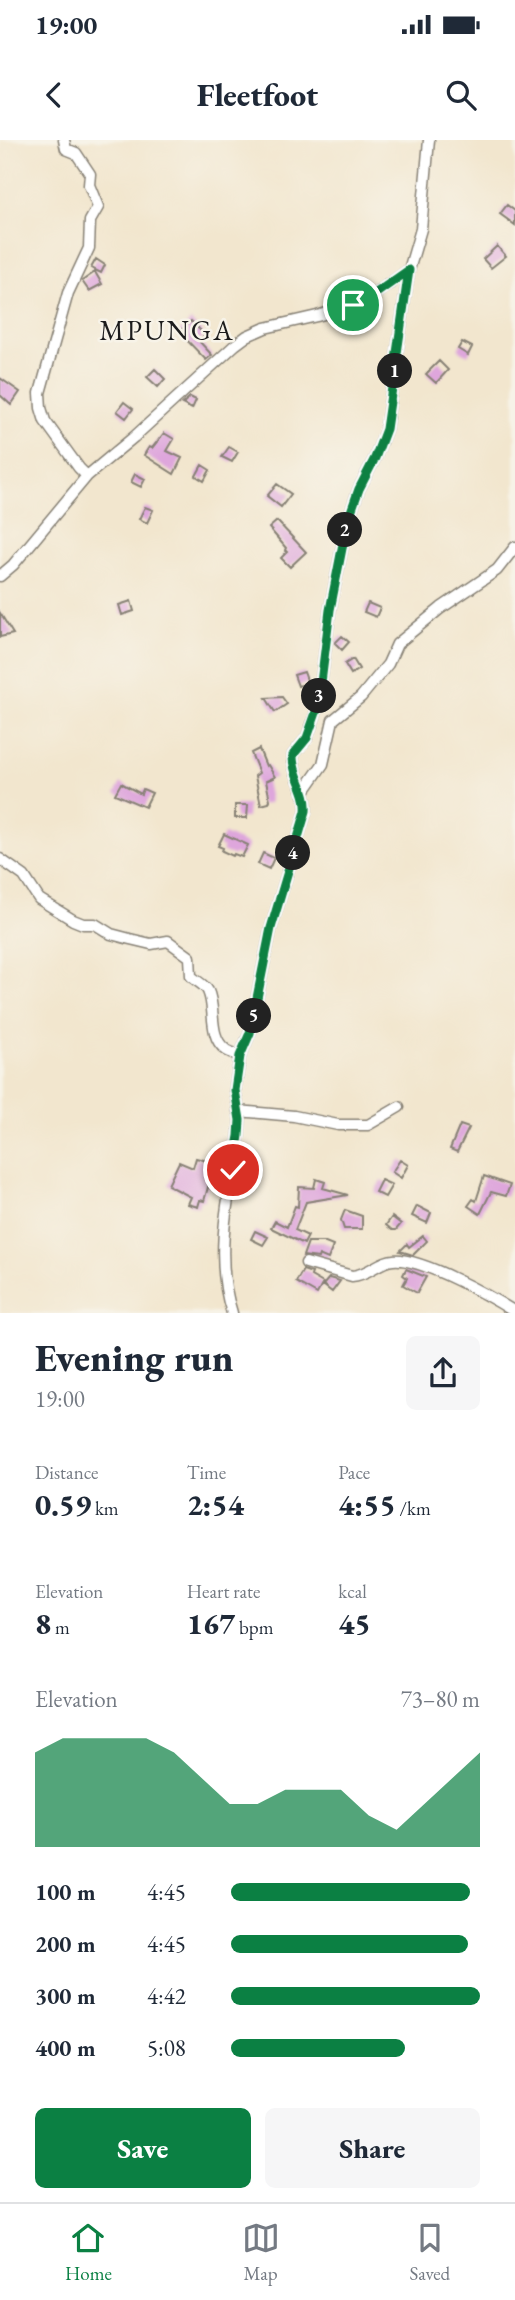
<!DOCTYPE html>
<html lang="en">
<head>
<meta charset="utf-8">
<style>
	body { margin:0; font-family:"EB Garamond",serif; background:#f6f6f7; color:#1f2937; height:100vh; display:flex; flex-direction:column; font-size:26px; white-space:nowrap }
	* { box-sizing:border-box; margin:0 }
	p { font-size:23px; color:#747a83 }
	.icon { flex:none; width:38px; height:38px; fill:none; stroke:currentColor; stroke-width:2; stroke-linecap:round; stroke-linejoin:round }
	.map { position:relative; height:1173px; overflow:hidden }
	.panel { display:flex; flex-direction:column; background:#fff; flex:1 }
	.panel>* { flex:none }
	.pin { position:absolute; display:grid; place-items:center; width:60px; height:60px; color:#fff; margin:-30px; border:4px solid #fff; border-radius:50%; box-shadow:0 2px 7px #0007 }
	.km { position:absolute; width:35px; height:35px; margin:-18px; border-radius:50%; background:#222; color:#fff; font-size:19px; line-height:35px; text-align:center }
	.round { display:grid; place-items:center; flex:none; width:74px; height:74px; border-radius:10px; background:#f6f6f7 }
	.headline { display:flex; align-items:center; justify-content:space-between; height:119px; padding:0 35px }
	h1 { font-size:38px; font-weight:800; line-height:52px }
	.figures { display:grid; grid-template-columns:repeat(3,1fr); gap:10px; height:119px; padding:7px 35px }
	.figures div { display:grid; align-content:center }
	.figures b { font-size:30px; font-weight:800 }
	.figures small { font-size:19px; font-weight:400 }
	.figures p { font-size:19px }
	.chart { height:196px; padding:14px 35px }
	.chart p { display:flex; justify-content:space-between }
	.chart svg { width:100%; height:126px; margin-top:7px; fill:#0b8043; opacity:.7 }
	.action { display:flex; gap:14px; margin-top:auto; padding:14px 35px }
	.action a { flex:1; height:80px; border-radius:10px; background:#0b8043; color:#fff; font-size:28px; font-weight:800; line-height:80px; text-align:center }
	.action a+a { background:#f6f6f7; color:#1f2937 }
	ul { padding:0 35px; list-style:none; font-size:23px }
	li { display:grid; grid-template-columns:112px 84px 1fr; align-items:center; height:52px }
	li i { height:18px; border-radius:9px; background:#0b8043 }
	.status { display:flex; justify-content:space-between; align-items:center; height:49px; padding:0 35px; background:#fff; direction:ltr }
	.status svg { height:19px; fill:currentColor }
	header { display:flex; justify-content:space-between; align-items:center; height:91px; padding:0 35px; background:#fff; font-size:32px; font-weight:800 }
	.tabs { display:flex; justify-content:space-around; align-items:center; height:98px; border-top:2px solid #e0e1e3; background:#fff; font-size:19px; color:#747a83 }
	.tabs a { display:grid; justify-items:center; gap:4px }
	.tabs .on { color:#0b8043 }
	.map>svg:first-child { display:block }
	.building { fill:#dea6dc }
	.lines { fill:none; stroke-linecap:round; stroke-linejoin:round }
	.street-casing { stroke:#878175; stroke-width:13 }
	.street { stroke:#fff; stroke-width:10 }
	.route-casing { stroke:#fff; stroke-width:14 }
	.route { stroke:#0b8043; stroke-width:9 }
	.labels { text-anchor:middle; stroke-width:5; stroke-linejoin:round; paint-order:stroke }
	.quarter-label { font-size:28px; letter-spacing:2px; fill:#1c1c1c; stroke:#f7f3e8 }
</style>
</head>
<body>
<div class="status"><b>19:00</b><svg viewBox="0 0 49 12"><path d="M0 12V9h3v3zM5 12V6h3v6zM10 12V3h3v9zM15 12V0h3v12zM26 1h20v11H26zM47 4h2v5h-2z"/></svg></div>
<header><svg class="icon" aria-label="back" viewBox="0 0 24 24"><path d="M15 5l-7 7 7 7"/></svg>Fleetfoot<svg class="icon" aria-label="search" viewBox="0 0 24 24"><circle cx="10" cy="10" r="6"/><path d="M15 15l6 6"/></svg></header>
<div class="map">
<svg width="515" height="1173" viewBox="0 0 515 1173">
	<rect width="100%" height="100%" fill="#f7f3e8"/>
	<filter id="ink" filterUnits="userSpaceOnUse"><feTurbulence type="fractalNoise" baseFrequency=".0143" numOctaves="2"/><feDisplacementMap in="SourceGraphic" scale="14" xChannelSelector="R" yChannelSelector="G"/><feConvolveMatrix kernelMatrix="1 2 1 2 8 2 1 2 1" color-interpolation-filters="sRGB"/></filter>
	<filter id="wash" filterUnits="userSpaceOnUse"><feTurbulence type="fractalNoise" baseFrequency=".00686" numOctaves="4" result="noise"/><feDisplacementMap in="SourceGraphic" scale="28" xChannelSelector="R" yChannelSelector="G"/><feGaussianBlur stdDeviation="1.57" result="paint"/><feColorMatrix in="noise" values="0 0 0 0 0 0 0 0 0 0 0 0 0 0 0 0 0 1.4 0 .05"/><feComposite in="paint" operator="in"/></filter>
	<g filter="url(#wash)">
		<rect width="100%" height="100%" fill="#f2e6ce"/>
		<g id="blocks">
			<path class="building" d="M507,65l8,6v14l-15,-11z
				M497,106l9,10 -15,12 -8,-9z
				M96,119l9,6 -4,8 -10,-5z
				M95,132l7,12 -13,7 -7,-10z
				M191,181l15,15 -8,4 14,15 -6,5 -27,-28z
				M462,202l10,5 -4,8 -10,-6z
				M439,221l9,9 -12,13 -10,-9z
				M155,229l10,10 -7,8 -11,-10z
				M0,238l20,14 -9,13 -11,-10z
				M190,257l6,3 -4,9 -10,-5z
				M124,262l9,7 -7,9 -9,-7z
				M164,293l10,6 -7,12 15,7 -8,16 -30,-19 5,-8 3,1z
				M229,307l9,5 -6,10 -10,-5z
				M202,325l8,5 -6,11 -8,-5z
				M135,334l10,5 -4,8 -10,-5z
				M277,344l14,10 -10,13 -14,-11z
				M145,367l8,3 -6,13 -8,-4z
				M277,381l29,31 -16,15 -9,-9 6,-6 -2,-2 1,-2 -17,-20z
				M131,461l3,10 -12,4 -3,-10z
				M368,463l12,5 -4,9 -12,-5z
				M0,473l13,21 -13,3z
				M342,496l7,6 -7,8 -7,-7z
				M353,519l6,10 -8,5 -6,-10z
				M304,532l4,11 -10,3 -4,-11z
				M282,557l5,7 -12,8 -9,-14z
				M259,609l7,17 2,-1 7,12 -9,4 4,19 -1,3 -8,2 -6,-29 4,-3 -8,-20z
				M121,643l20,11 2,-5 9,4 -7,14 -30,-13z
				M235,665h13l-1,13h-12z
				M224,694l24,11 -6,12 -8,-3 -1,2 -11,-5 1,-3 -5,-2z
				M263,713l11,5 -5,11 -11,-5z
				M460,985l9,3 -12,24 -7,-3z
				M196,1018l19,5 -11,38 -4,-1 -2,7 -10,-3 3,-7 -23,-12 11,-23 14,6z
				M400,1020l8,5 -7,13 -9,-6z
				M484,1036l26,9 -4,11 -15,-4 -11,22 -12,-8 5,-7 3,2z
				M316,1039l9,3 -2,6 25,7 -42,7 -11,28 13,6 -4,8 -33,-16 4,-7 12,6 8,-21 3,1 1,-20 15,1z
				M381,1040l11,5 -7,12 -10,-5z
				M417,1066l14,7 -4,10 -15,-7z
				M345,1070l17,6v13h-18l-3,-9z
				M392,1077l9,7 -5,6h-4l-6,-5z
				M255,1091l13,6 -5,8 -12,-6z
				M423,1096l4,5 -14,14 -13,-4 7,-7 2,3z
				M308,1102h15l10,4 -5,13 -9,-4 -1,3 -15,-2z
				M406,1129l20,8 -9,16 -14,-8 4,-7 -4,-3z
				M303,1130l9,3 -1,3 12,7 -6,11 -21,-12z
				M329,1138l11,3 -8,11 -9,-7z"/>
		</g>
	</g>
	<g filter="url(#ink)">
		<use href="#blocks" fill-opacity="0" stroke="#878175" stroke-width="2"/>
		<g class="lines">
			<defs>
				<path id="street" d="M64,0l2,9 10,4 14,21 -1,11 9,22 -8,14 -1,27 -21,45 -28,100 1,15 4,13 34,47 8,8
					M0,436l13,-11 74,-89 47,-39 101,-92 12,-9 18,-8 52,-12 36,-11 19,-9 37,-26 12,-41 8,-89
					M304,651l19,-27 10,-44 28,-23 27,-33 9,-20 44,-36 56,-38 18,-23
					M0,719l24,17 15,23 34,21 10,4h12l16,10 19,5 21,5 17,-3 22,16 1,19c5,5 14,9 17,15 8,17 0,45 17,58 3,3 11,5 15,7
					M238,971l56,5 44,9h30l31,-18
					M306,1123l46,13c16,-1 27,-15 41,-16 28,-3 98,37 122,52
					M232,1173c-19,-58 -3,-119 7,-177l1,-16 -5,-30 5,-34 10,-23 21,-105 35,-117c2,-20 -14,-36 -13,-56l14,-17 11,-31 12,-97 17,-87 12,-34 16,-31 11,-29 23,-159"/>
			</defs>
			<use href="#street" class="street-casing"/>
			<use href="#street" class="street"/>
		</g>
	</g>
	<g class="lines" filter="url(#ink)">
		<defs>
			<path id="route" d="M233,1030l6,-34 1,-16 -5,-30 5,-34 10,-23 21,-105 35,-117c2,-20 -14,-36 -13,-56l14,-17 11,-31 12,-97 17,-87 12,-34 16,-31 11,-29 23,-159 -37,26 -19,9"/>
		</defs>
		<use href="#route" class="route-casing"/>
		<use href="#route" class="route"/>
	</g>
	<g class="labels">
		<g class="quarter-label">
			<text x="167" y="200">MPUNGA</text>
		</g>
	</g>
</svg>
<div class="pin" style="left:353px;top:165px;background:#1e9e55"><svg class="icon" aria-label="arrive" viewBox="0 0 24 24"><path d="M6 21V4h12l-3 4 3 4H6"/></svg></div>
<div class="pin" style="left:233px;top:1030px;background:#d93025"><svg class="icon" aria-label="check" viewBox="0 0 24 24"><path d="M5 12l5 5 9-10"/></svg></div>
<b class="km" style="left:395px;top:231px">1</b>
<b class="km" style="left:345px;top:390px">2</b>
<b class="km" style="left:319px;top:556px">3</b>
<b class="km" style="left:293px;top:713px">4</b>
<b class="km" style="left:254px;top:876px">5</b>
</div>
<section class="panel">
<div class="headline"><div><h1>Evening run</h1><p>19:00</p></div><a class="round"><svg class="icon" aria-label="share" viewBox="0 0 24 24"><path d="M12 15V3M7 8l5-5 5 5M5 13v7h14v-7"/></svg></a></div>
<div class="figures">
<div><p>Distance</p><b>0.59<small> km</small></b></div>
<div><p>Time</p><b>2:54</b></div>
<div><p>Pace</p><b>4:55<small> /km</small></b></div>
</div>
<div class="figures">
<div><p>Elevation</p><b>8<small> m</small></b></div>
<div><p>Heart rate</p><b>167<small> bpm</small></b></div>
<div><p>kcal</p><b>45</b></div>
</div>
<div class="chart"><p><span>Elevation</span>73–80 m</p>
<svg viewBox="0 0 160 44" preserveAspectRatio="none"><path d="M0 44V11L10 6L20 6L30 6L40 6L50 11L60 20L70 29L80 29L90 24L100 24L110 24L120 33L130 38L140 29L150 20L160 11V44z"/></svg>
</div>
<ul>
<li><b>100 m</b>4:45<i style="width:96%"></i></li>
<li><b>200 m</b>4:45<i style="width:95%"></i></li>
<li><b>300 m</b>4:42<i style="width:100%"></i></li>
<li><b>400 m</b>5:08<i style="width:70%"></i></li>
</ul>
<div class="action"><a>Save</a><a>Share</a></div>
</section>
<nav class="tabs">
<a class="on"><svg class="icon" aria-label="home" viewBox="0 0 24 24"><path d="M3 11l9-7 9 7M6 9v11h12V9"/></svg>Home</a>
<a><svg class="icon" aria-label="map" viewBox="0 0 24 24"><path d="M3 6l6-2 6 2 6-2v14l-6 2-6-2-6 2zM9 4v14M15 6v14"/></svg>Map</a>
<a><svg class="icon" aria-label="saved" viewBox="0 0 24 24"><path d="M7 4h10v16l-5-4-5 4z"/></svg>Saved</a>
</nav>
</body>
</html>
